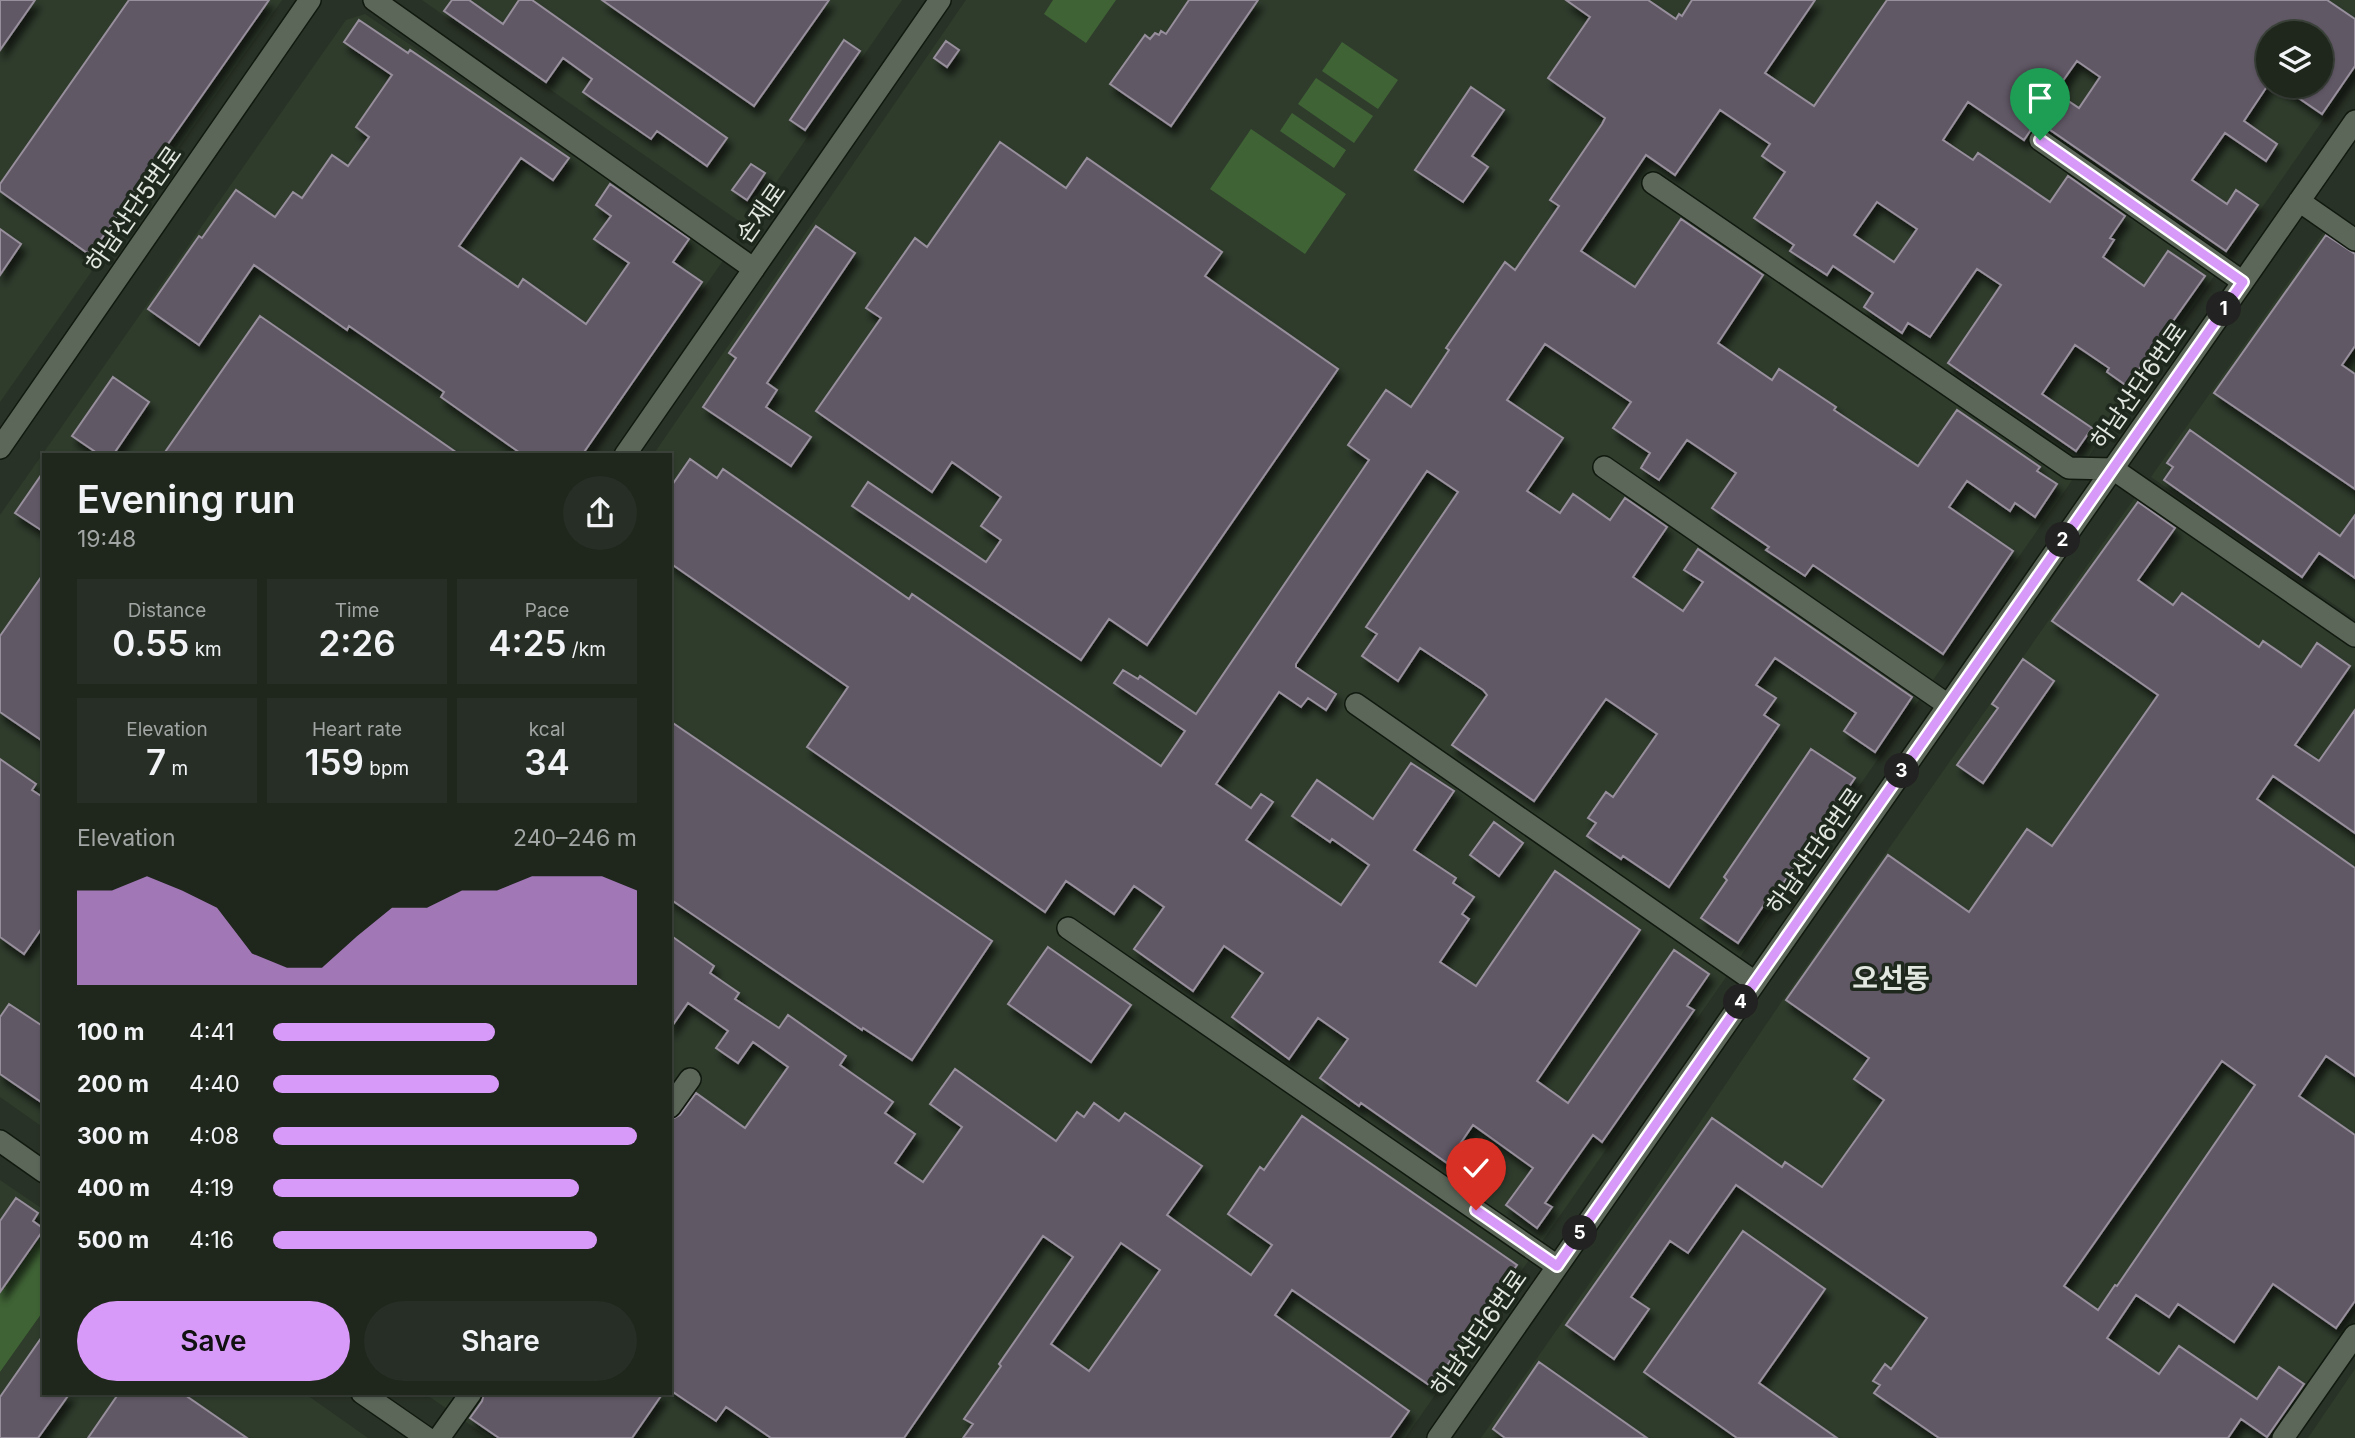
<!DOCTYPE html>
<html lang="en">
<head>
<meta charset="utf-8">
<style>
	body { margin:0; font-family:Inter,"Noto Sans KR",sans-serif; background:#272e25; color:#f1f3f6; height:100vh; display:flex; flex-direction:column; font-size:26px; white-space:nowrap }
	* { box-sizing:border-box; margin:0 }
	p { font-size:23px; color:#a1a5a3 }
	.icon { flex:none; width:38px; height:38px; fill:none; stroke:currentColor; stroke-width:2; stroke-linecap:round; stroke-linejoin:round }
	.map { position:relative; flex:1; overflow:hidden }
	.details { position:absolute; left:42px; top:453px; width:630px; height:942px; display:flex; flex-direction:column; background:#1f261c; border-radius:0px; box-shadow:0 2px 5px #0004,0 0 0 2px #3c433b }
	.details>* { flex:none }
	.controls { position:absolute; left:2256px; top:21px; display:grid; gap:14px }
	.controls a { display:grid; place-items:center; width:77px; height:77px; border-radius:50%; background:#1f261c; box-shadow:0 2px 5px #0004,0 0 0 2px #3c433b; font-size:35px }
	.pin { position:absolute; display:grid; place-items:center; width:60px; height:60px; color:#fff; margin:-72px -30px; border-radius:50% 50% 50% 0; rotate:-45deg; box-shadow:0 0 7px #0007 }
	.pin .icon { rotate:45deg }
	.km { position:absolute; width:35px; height:35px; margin:-18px; border-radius:50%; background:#222; color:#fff; font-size:19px; line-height:35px; text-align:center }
	.round { display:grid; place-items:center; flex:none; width:74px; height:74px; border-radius:37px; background:#272e25 }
	.summary { display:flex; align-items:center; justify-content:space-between; height:119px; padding:0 35px }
	h1 { font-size:38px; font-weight:600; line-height:52px }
	.figures { display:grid; grid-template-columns:repeat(3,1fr); gap:10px; height:119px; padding:7px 35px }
	.figures div { display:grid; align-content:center; border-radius:0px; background:#272e25; text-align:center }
	.figures b { font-size:35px; font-weight:600 }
	.figures small { font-size:19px; font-weight:400 }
	.figures p { font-size:19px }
	.chart { height:196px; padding:14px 35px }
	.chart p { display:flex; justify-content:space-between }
	.chart svg { width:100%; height:126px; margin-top:7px; fill:#d89af8; opacity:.7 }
	.action { display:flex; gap:14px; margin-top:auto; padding:14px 35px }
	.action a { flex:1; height:80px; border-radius:42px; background:#d89af8; color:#111; font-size:28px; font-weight:600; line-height:80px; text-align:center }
	.action a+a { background:#272e25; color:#f1f3f6 }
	ul { padding:0 35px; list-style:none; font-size:23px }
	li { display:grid; grid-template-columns:112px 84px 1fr; align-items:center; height:52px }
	li i { height:18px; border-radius:9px; background:#d89af8 }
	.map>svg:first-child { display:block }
	.built { fill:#2f3c2c; fill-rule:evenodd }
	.green { fill:#3f6335 }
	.building { fill:#615865; stroke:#988f9d; stroke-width:2; fill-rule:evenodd; filter:url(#shadow) }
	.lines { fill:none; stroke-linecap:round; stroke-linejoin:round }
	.minor-casing { stroke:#11190f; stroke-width:24 }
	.minor { stroke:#5c6659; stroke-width:21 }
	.route-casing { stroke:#fff; stroke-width:14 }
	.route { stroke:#d89af8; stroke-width:9 }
	.labels { text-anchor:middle; stroke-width:7; stroke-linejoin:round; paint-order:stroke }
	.street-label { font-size:24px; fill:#e2e8e0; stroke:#1f281d }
	.quarter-label { font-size:28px; font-weight:bold; fill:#e2e8e0; stroke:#1f281d }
</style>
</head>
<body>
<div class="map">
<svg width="2355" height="1438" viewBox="0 0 2355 1438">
	<defs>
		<filter id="shadow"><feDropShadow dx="4.5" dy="8" stdDeviation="3.5" flood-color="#0009"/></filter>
	</defs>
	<rect width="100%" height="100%" fill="#293226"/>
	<path class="built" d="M0,0h282l-282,402z
		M422,0h480l-156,226z
		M966,0h1389v74l-950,1364h-916l-65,-45h246v-938h-17zM2268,33h52v53h-52z
		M365,14l359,245 -136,196h-544v673l-44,-31v-582l346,-495z
		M2326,229l29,21v369l-204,-142z
		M2136,496l219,150v671l-85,121h-789l155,-221 146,-216z
		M0,1180l44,30v22l-44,62z
		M44,1310v83h260l64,45h-368v-66z
		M2355,1369v69h-47z"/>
	<path class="green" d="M1053,0h63l-30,43 -42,-29z
		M1342,42l56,38 -20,29 -56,-38z
		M1316,78l57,38 -19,27 -56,-39z
		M1292,113l54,37 -12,18 -54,-37z
		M1251,129l95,65 -41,60 -95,-65z
		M44,1232v78l-44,62v-78z"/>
	<path class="building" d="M0,0h35l-35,50z
		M129,0h140l-179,255 -90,-64v-7z
		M452,0h17l34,24 16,-24h13l195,138 -20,28 -50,-35 -6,8 -68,-47 9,-13 -29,-21 -17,24 -102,-71z
		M602,0h227l-75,106z
		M1189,0h69l-87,126 -61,-42 35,-49 5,4 5,-6 4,2 2,-4 5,3z
		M1566,0h82l28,19 3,-5 3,2 10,-16h123l-50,73 49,33 73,-106h440l28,19v47l-33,48 -41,-28h39v-53h-52v52l-24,36 33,23 -11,17 -41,-28 -33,47 35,24 9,-14 22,15 -32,46 -189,-130 -13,19 -56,-38 -25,38 30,20 5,-7 72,49 18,-26 57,40 -15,22 4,2 -11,17 41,29 24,-35 37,25 -78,110 -20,-14 2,-4 -34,-23 -33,49 50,34 -16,23 -128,-88 53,-78 -24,-16 -47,68 -22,-14 -6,10 -38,-26 9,-14 -40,-27 -6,9 -37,-24 4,-6 -40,-27 31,-46 -23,-16 8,-12 -50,-34 -45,65 -29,-20 -65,96 54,36 46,-68 82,56 -45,68 54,37 7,-11 57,38 -2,3 84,56 39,-56 83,57 -3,4 20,13 -22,33 -20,-14 -5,8 -43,-30 -18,26 64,44 -70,103 -130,-89 -8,11 -39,-26 3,-3 -57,-39 24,-35 -49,-33 -28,40 -18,-12 9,-15 -37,-25 18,-26 -86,-58 -38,56 56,38 -36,53 33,22 13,-19 37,26 15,-22 42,29 -34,50 50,34 20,-29 -19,-12 14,-21 214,148 -37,55 -31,-21 12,-18 -81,-55 -19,27 20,13 -12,17 15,10 -110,162 -46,-31 -2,3 -34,-23 9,-13 -8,-5 18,-26 7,5 44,-63 -51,-35 -72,102 -82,-56 35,-50 -4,-5 -63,-42 -22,33 -36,-25 15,-22 -11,-7 92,-135 -31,-21 -131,193v3l40,27 -10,16 -18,-12 -7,9 -22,-15 -63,92 35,24 10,-14 12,8 -27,38 95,65 28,-40 -37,-26 -2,3 -38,-26 25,-36 56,39 38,-56 43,28 -40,59 42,28 -3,5 21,14 -12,17 7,5 -29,43 36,24 79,-115 85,59 -103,151 31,22 106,-153 35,24 -22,32 7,4 -92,132 -9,-7 -48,68 7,4 -15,21 -31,-23 27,-37 -60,-43 -26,38 -86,-60 -2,3 -39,-28 28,-39 -30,-21 -29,41 -57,-42 31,-44 -39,-27 -31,45 -59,-42 30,-42 -30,-21 -20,28 -48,-33 -21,31 -238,-165 41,-60 -178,-124v-75l20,-29 27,19 6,-9 186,130 3,-5 249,172 24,-35 -71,-48 9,-13 15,9 2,-3 56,38 173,-254 -21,-15 38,-55 25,17 38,-57 -3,-2 59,-86 10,8 44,-64 -9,-6 52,-76 3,-6 -57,-40 42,-61zM2077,61l23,16 -21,31 -24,-16zM1877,202l40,27 -23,33 -40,-27z
		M359,20l49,33 2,-3 159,108 -16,22 -32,-22 -62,88 59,41 5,-8 63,45 43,-61 -35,-24 17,-23 -15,-11 14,-21 79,55 -16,23 29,20 -120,173h-59l-82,-58 3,-5 -95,-66 -2,4 -93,-65 -55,80 -51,-36 51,-73 3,2 34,-48 39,27 18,-25 9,6 30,-43 16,11 21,-29 -13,-10 36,-52 -48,-33z
		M844,40l16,11 -55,79 -15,-10z
		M946,41l13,9 -12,17 -13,-9z
		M1471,87l33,23 -32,46 16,11 -25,35 -48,-32z
		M1000,142l66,46 21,-30 135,94 -17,24 133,93 -191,276 -38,-26 -28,41 -229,-154 16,-24 118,80 15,-22 -20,-14 20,-29 -49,-35 -20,30 -116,-81 65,-93 -15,-10 49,-70 12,9z
		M751,164l14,9 -18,27 -15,-10z
		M816,226l39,27 -88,130 10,7 -11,17 45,30 -20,29 -88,-59 33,-49 -7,-5z
		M0,229l21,15 -21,31z
		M2326,235l29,19v92l-13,19 13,9v115l-141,-96z
		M260,316l200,139h-297z
		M113,377l36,25 -36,53h-13l-28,-19z
		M2190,430l150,106 15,-21v63l-36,-25 -17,24 -138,-97 9,-13 -6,-4z
		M44,471v61l-29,-19z
		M2138,502l37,26 -37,52 35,25 9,-12 77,54 4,-6 38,26 16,-24 33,23 -55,79 24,16 36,-51v123l-82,-57 -16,23 98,69v208l-29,-20 -27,40 56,39v166l-19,27 -63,-44 -39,58 -56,-38 -9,13 -33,-22 -29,43 52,36 20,-28 78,53 22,-32 25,17 -37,53 -26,-18 -13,19h-289l-65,-45 6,-8 -7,-4 12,-17 6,5 36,-51 -191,-133 -48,68 -18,-12 -39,56 18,12 -35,50 -48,-34 146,-207 70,49 3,-5 37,25 62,-87 -30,-21 15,-21 -83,-58 102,-145 81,57 58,-83 25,17 106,-151 -106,-74zM2222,1061l33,24 -138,201 -2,-1 -17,25 -34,-24z
		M44,573v169l-44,-30v-76z
		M2023,659l31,22 -71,102 -26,-18 41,-57 -6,-4z
		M670,721l322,220 -80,119 -49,-32 -1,2 -192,-131z
		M1811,749l44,29 -88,129 -3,-2 -26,38 -37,-25 26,-38 -3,-3z
		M0,759l36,25 -4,6 12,8v127l-20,29 -24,-17z
		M1494,822l29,21 -24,33 -29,-21z
		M670,935l44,31 -4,7 29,20 -4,6 44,29 9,-13 58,41 -6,9 53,37 -8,11 30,21 -20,29 28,19 39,-55 -32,-23 25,-35 101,72 21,-29 7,5 10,-14 25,18 6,-8 77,53 -35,49 84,60 21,-30 -44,-31 32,-47 4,3 38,-54 215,149 -85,122 -140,-97 -17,25 134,96 -19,27h-427l10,-14 -9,-5 37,-53 -2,-2 74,-107 -30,-21 -139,202h-133l-45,-31 -10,14 -46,-31v-270l10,-5 16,-22 49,35 43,-61 -35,-25 -15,21 -22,-15 12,-17 -40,-28 -18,26zM1121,1243l39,27 -71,101 -38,-27z
		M1048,947l83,58 -40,57 -83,-58z
		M9,1004l35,23v77l-44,-30v-57z
		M16,1198l22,15 -5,8 11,8 -44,63v-71z
		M1743,1231l82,58 -66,94 78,55h-100l-93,-66z
		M44,1334v59h26l-32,45h-38v-41z
		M1539,1362l108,76h-142l-12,-9z
		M119,1393h63l65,45h-159z
		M484,1393h179l-31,45h-133l-29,-20 12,-17z"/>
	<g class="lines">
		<defs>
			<path id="minor" d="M374,0l380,269
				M2040,140l203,142
				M1653,183l416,285 44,1 242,167
				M2299,201l56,39
				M0,448l310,-448
				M625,455l315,-455
				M1604,467l344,238
				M1356,704l399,278
				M1068,928l489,338
				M670,1107l20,-28
				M0,1141l44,31
				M362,1393l65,45
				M439,1438l32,-45
				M1438,1438l917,-1317
				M2283,1438l72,-103"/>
		</defs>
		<use href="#minor" class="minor-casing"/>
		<use href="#minor" class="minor"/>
	</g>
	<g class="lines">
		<defs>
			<path id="route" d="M1476,1210l81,56 686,-984 -203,-142"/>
		</defs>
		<use href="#route" class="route-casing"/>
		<use href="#route" class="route"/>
	</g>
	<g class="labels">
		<g class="street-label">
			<text transform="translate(134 209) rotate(-55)" y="8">하남산단5번로</text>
			<text transform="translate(761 213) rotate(-55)" y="8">손재로</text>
			<text transform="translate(2139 386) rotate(-55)" y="8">하남산단6번로</text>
			<text transform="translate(1815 851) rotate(-55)" y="8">하남산단6번로</text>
			<text transform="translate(1479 1333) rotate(-55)" y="8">하남산단6번로</text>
		</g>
		<g class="quarter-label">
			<text x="1891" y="988">오선동</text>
		</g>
	</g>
</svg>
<div class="controls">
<a><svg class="icon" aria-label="layers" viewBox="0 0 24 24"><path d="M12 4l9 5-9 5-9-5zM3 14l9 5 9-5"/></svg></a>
</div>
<div class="pin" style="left:2040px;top:140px;background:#1e9e55"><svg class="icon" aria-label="arrive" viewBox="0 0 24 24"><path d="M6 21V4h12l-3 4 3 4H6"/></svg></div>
<div class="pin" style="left:1476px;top:1210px;background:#d93025"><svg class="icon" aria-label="check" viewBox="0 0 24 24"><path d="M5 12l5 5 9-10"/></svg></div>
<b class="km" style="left:2224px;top:309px">1</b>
<b class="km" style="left:2063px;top:540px">2</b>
<b class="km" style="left:1902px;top:771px">3</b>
<b class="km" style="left:1741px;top:1002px">4</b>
<b class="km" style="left:1580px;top:1233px">5</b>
<section class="details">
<div class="summary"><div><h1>Evening run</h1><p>19:48</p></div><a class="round"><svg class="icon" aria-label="share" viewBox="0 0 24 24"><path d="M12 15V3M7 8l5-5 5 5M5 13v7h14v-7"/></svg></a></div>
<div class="figures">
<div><p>Distance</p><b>0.55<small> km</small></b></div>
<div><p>Time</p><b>2:26</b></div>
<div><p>Pace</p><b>4:25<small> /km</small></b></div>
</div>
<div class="figures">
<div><p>Elevation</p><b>7<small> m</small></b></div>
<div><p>Heart rate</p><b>159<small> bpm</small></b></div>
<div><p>kcal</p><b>34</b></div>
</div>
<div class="chart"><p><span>Elevation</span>240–246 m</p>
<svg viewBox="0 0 160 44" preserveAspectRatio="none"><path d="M0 44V11L10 11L20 6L30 11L40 17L50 33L60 38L70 38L80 27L90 17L100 17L110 11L120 11L130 6L140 6L150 6L160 11V44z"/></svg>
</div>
<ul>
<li><b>100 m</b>4:41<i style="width:61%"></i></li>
<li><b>200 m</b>4:40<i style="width:62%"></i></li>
<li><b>300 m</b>4:08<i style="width:100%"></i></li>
<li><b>400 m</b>4:19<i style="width:84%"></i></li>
<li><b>500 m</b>4:16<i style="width:89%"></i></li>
</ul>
<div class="action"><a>Save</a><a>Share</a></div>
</section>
</div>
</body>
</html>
